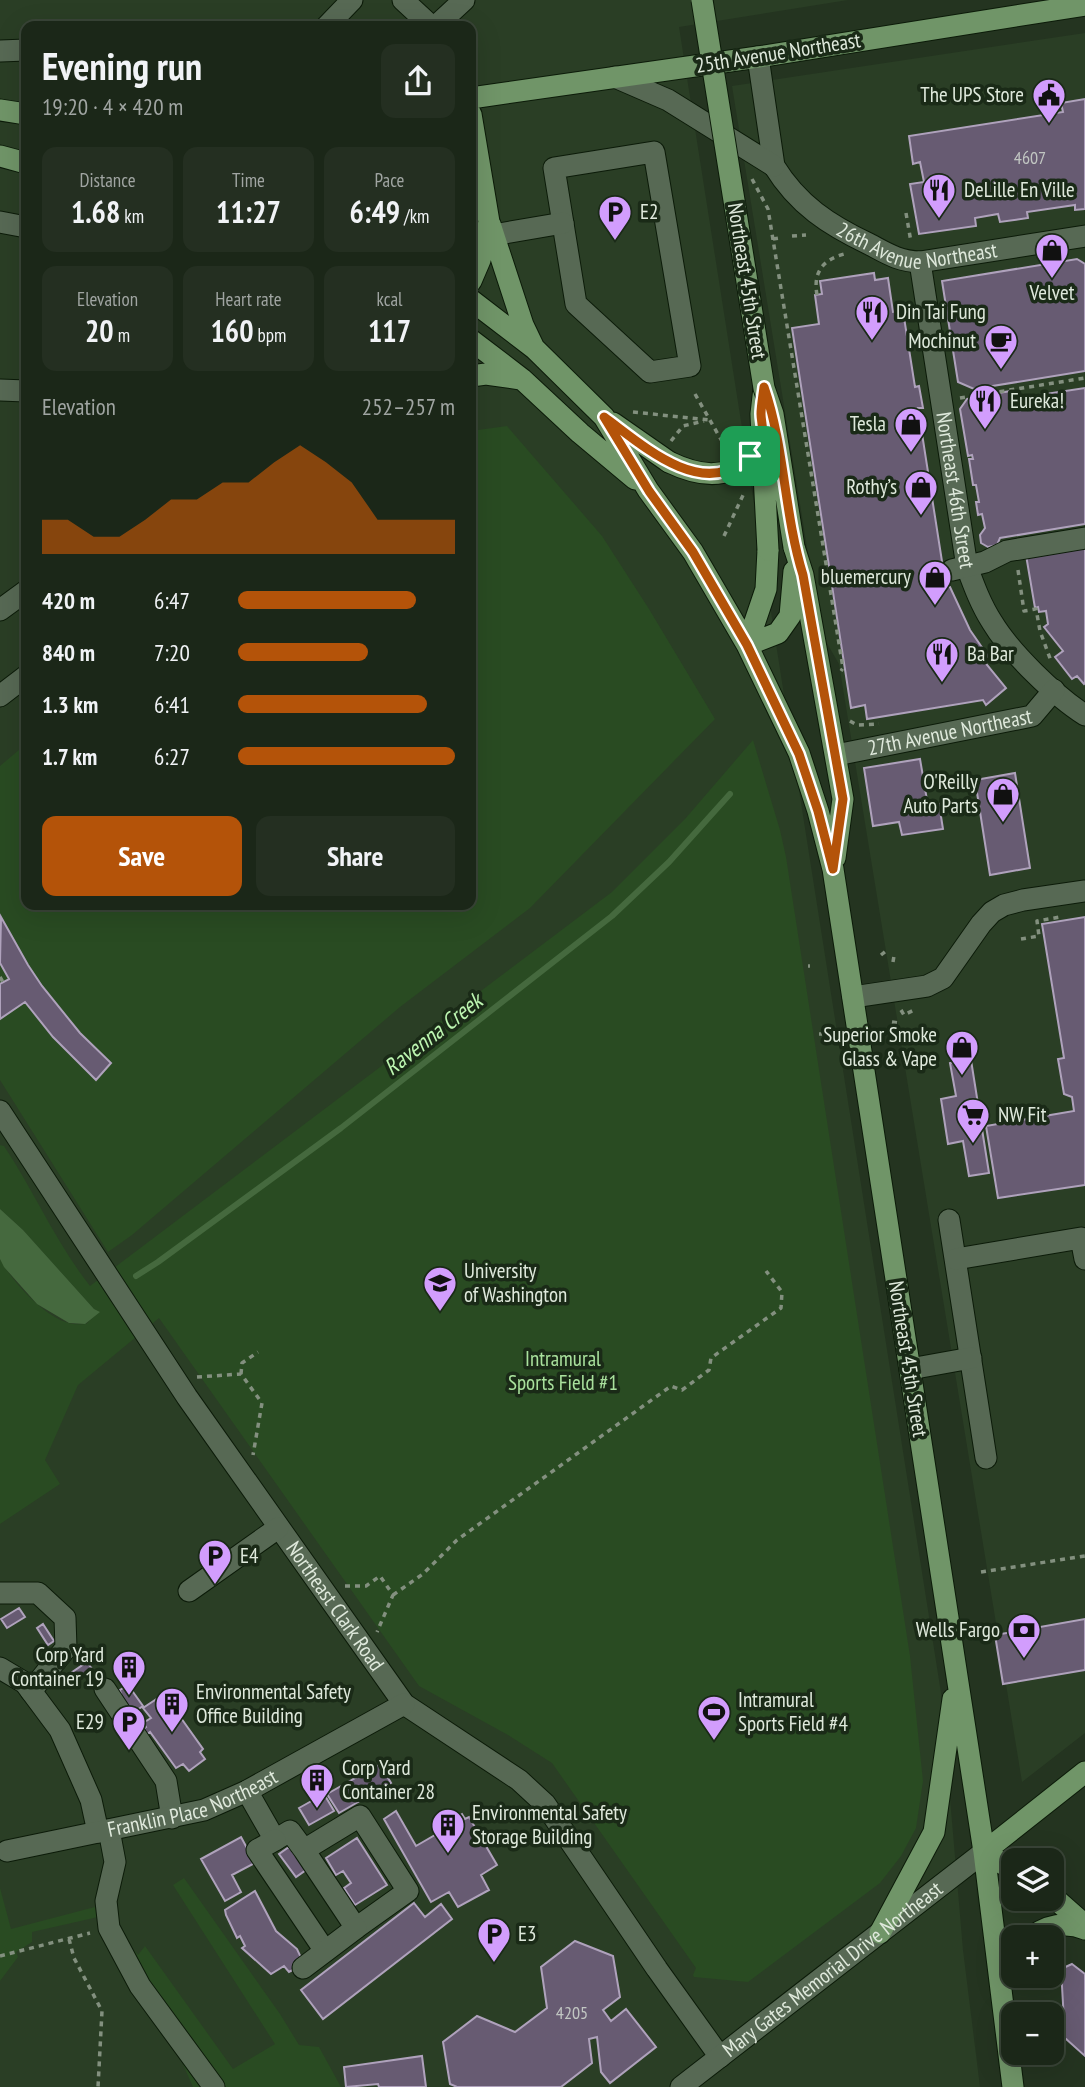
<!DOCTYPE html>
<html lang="en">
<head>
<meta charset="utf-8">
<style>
	body { margin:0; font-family:"PT Sans Narrow",sans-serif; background:#242f21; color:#f1f3f6; height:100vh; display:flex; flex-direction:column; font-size:26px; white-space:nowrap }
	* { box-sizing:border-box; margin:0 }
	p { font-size:23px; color:#a0a5a2 }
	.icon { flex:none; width:38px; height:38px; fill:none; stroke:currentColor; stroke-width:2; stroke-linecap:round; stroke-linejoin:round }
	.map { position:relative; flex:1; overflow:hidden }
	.sheet { position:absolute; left:21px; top:21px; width:455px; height:889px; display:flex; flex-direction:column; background:#1b2718; border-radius:14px; box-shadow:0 7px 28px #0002,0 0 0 2px #394437 }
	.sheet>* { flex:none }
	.buttons { position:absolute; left:1001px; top:1848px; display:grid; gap:14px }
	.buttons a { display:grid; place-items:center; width:63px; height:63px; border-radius:14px; background:#1b2718; box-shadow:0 7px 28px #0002,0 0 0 2px #394437; font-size:35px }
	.pin { position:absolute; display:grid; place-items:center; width:60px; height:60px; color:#fff; margin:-30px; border-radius:14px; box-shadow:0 4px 10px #0006 }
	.round { display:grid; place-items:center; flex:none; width:74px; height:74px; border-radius:14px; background:#242f21 }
	.overview { display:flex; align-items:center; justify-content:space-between; height:119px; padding:0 21px }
	h1 { font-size:38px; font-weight:800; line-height:52px }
	.metrics { display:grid; grid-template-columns:repeat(3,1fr); gap:10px; height:119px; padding:7px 21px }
	.metrics div { display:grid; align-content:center; border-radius:14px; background:#242f21; text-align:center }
	.metrics b { font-size:30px; font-weight:800 }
	.metrics small { font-size:19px; font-weight:400 }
	.metrics p { font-size:19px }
	.chart { height:196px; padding:14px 21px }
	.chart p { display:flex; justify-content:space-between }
	.chart svg { width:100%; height:126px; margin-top:7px; fill:#b45309; opacity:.7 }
	.primary-button { display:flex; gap:14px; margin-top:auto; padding:14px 21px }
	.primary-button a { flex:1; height:80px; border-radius:14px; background:#b45309; color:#fff; font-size:28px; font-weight:800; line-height:80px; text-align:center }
	.primary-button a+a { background:#242f21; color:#f1f3f6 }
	ul { padding:0 21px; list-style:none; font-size:23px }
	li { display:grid; grid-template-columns:112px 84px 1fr; align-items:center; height:52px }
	li i { height:18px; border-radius:9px; background:#b45309 }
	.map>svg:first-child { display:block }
	.built { fill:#2a3e25; fill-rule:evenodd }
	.green { fill:#294b22 }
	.water { fill:#45693e }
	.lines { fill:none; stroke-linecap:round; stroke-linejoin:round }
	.stream { stroke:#45693e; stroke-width:6 }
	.building { fill:#675b72; stroke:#afa2bc; stroke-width:2 }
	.minor-casing { stroke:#0c1b09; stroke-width:23 }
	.major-casing { stroke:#0c1b09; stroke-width:23 }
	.path { stroke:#83907f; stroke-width:3.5; stroke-dasharray:5 5; stroke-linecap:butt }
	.minor { stroke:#576954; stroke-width:21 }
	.major { stroke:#709568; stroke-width:21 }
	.major-bridge-casing { stroke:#0c1b09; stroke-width:23; stroke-linecap:butt }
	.major-bridge { stroke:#709568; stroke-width:21 }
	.route-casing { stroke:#fff; stroke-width:14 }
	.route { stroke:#b45309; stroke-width:9 }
	.labels { text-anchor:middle; stroke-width:7; stroke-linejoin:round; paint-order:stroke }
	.number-label { font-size:18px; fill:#c1c6c2 }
	.street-label { font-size:21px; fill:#dfe9dc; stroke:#1a2a17 }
	.poi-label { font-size:21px; fill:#dfe9dc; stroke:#1a2a17; text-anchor:start }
	.park-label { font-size:21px; fill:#a9e19d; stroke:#1a2a17 }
	.water-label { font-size:23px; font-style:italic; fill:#bdf6b1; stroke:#1a2a17 }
</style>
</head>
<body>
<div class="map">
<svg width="1085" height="2087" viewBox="0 0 1085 2087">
	<rect width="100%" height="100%" fill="#243420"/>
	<path class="built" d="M0,0h848l-169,27 262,1666 22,257 17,137h-980zM26,26h445v879h-445z
		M1085,33v1700l-63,49 -183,-1118 -18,-31 -89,-547z"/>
	<path class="green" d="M507,426l95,110 47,73 66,110 -185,189 -130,99 -268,228 -24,17 -108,-172v-314l26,-22v161h445v-470l7,-5z
		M753,740l27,90 6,27 124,799 13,125 -7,47 -15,28 -21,27 -132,99 -54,-5 -1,-2 3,-7 -144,-205 -44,-28 -89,-49 -260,-368 -81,67 -33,75 15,24 -60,40v-265c11,21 44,58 69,64 5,2 12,1 17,1l13,-12 -5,-3 -71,-79 -23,-21v-64l4,1c30,45 52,97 86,140l522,-394 73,-73z
		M184,1878l96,136 19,31 20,2 22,40h-148l-11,-25 23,20 -55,-92 -27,-53 15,18 7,-9 88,123 42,-25 -102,-159z
		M0,1888l11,41 84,-22 3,10 -66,15v10l-16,10 2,5 -18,24z"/>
	<path class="water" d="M0,1209l23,21 71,79 6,3 -15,12 -16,-1 -32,-19 -33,-37 -4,-8z"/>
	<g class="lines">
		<path class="stream" d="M136,1276l22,-14 183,-134 271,-212 57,-54 61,-68"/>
	</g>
	<path class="building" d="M1085,99v110l-10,1v-5l-48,7 1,6 -28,4 -2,-8 -23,4 1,8 -57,8 -9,-50 14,-2 -4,-20 -7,2 -4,-28 154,-24 -2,-9z
		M1077,259l8,5v107l-111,18 -16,-7 -16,-101z
		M874,273l1,7 13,-2 5,34 10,-1 12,76 4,-1 4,22h-5l28,179h4l20,43 18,26 -5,4 23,28 -20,17 -3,-5 -116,19 -2,-14 -14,3 -59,-380 27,-4 -4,-29 7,-1 -2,-13z
		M1085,388v136l-85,14 -3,7 -9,2 -7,-4 -1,-8 5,-7 -3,-14 -4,1 -2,-13h3l-3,-17h-3l-4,-26h4l-1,-4 -4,1 -8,-47 7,-10 6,-2 38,-6 2,8z
		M1085,545v138l-1,1 -7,-8 -5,3 -17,-22 8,-6 -19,-24 4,-3 -2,-13 -7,1 -1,-5 -3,1 -9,-53z
		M920,759l8,47 11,-2 4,25 -41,6 -3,-13 -26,4 -9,-58z
		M1015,773l15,95 -40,7 -15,-95z
		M1,917l27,48 14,21 38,47 31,30 -15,17 -43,-43 -28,-35 -25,17v-35l9,-5 -9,-16z
		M1085,917v268l-87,13 -12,-72 88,-15 -2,-14 -8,-3 -6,-35 6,-1 -22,-134z
		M971,1060l18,113 -20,3 -6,-35 -15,3 -7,-45 15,-3 -6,-33z
		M19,1608l6,9 -18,11 -6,-9z
		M1085,1619v51l-82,14 -8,-49z
		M43,1624l11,17 -6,4 -11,-17z
		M87,1662l5,7 -23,14 -4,-6z
		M128,1685l15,21 -9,6 -3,-5 -4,2 -4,-5 -3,-14z
		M161,1696l7,10 3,-2 32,45 -3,3 5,7 -16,12 -6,-7 -7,4 -26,-36 -4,3 -4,-5 4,-3 -3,-4 8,-5 -8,-10z
		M380,1764l11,19 -52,30 -12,-19z
		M324,1794l10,17 -25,14 -10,-17z
		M396,1811l20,35 36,-21 -2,-4 12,-7 3,5 4,-2 28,48 -16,10 8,15 -31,17 -9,-15 -18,10 -47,-83z
		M241,1837l14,26 -23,12 9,17 -16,9 -24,-42z
		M357,1838l30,47 -32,20 -11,-17 7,-5 -8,-12 -7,4 -10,-17z
		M289,1847l17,23 -10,7 -17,-23z
		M255,1891l21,40 21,18 7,15 -15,8 -5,-6 -13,8 -29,-26 3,-2 -5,-10 -3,2 -11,-23 -1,-5z
		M414,1903l11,14 16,-13 11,15 -129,100 -22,-29z
		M575,1941l38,15 7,41 -17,13 8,11 15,-12 30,38 -46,36 -9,-11 -4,-35 -8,2 3,24 -31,24h-104l-7,-3 -7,-42 34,-26 38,16 32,-24 -6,-41z
		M1072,1964l13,10v82l-20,-18 -4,-69z
		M422,2056l4,31h-47l-1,-3 -32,3 -2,-20z"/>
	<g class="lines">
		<defs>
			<g id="minor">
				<path d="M403,0l28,26"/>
				<path d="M327,26l25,-26"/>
				<path d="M436,26l28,-26"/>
				<path d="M0,51l26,-1"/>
				<path id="s1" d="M758,57l16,109c24,39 55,59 95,78 19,10 29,17 51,18l165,-26"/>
				<path d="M615,77l53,23 106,66"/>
				<path d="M654,152l36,214 -40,6 -74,-68 -22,-136z"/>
				<path d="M0,222l26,5"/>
				<path d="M493,235l70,-12"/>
				<path id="s2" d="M920,262l47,305c7,19 14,38 25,55 18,30 63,74 93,93"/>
				<path d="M0,390l26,1"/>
				<path d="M952,570l33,-8 22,-11 78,-13"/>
				<path d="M0,610l26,-19"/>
				<path d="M0,696l26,-20"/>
				<path id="s3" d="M836,755l196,-39 22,-26"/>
				<path d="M853,997l74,-11 16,-8 38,-54 11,-12 12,-7 19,-5 62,-9"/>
				<path id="s4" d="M0,1111l187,286 217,307 115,76 26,24 112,165 63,88"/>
				<path d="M949,1220l37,238"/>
				<path d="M956,1259l125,-21 4,21"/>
				<path d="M910,1369l61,-11"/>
				<path d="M189,1591l89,-63"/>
				<path d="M0,1593h38l27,25 1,30 -35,43"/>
				<path d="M0,1668l25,15 35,47 31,70 7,32"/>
				<path d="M105,1689l61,92 6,37"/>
				<path d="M247,1791l28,49 15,-9 14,19 56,-34 48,75 -52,37 -52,-78"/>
				<path d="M109,1830l6,32 -9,39 3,27 31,58 74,101"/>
				<path d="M275,1840l-18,10 68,101"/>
				<path id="s5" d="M7,1851l197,-41 43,-19 157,-87"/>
				<path d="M303,1968l53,-40"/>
				<path id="s6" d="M681,2087l303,-235"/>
			</g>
			<path id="major" d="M471,98l287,-41 327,-52
				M0,110l26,4
				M471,114l18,108 -9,38 -9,21
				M0,156l26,7
				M490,224l33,101 11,23
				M471,300l64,49 69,68 44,73 45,62 54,93 52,108 19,58 15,58 151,983 29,235
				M471,340l51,39 58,54 55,46
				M471,376l15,-2 35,5
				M613,423l56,39
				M762,437l-1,-23 3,-26
				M794,547l9,28 40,224 -8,59
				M747,645l31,-12 12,-17 4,-45
				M747,645l19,-56 2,-39
				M984,1852l101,-80
				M984,1852l29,18
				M1052,1896l33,29
				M880,1933l54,-101 19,-133
				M1031,1937c17,-12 35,-16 54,-8"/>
		</defs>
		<use href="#minor" class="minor-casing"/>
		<use href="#major" class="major-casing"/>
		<path class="path" d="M752,179l16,30 75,459 -2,3
			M906,213l5,29
			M792,236l14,-1
			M773,239l7,-1
			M817,295c-4,-22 5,-35 27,-41
			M695,394l32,56
			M960,398l125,-20
			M633,412l76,8
			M671,441l12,-15 21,-5
			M724,536l20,-43
			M1018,570l6,41 12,-2 4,22 11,30
			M850,721l7,4 22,-1
			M1021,939l18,-3 -2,-15 23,-4
			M881,955l5,-4
			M893,962l1,-6
			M808,966h2
			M0,977l3,5
			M901,1010l3,5 10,-5
			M892,1022l6,1
			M819,1034h3
			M241,1374l1,-11 16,-11
			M197,1377l44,-3 21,29 -9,52
			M981,1572l104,-16
			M345,1586h21l14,-10 13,19 -16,37
			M393,1595l30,-21 34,-34 214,-154 11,4 27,-20 2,-12 70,-50 1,-16 -16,-21
			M69,1939l5,19 28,53 -4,76
			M0,1956l90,-23"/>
		<use href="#minor" class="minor"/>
		<use href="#major" class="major"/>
		<defs>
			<path id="major-bridge" d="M702,0l62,388 9,26 21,133
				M762,437l6,113
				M669,462c27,13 58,20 81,-6 5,-6 8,-13 12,-19"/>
		</defs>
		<use href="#major-bridge" class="major-bridge-casing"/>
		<use href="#major-bridge" class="major-bridge"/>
	</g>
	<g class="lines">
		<defs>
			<path id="route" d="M764,387c21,61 20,127 39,188l40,224 -10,70 -15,-58 -19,-57 -52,-109 -54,-93 -44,-61 -45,-74c36,26 94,80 138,45 8,-6 18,-17 20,-26 2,-6 -1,-15 -1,-22 0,-8 2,-18 3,-27z"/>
		</defs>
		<use href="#route" class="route-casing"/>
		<use href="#route" class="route"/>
	</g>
	<defs>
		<symbol id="civic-pin" viewBox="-11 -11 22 30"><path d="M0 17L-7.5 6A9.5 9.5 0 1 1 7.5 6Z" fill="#d29dfd" stroke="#1a2a17"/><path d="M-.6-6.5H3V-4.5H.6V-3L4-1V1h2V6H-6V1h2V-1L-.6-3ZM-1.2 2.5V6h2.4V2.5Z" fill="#111"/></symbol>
		<symbol id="restaurant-pin" viewBox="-11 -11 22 30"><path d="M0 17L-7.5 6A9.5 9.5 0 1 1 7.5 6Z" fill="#d29dfd" stroke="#1a2a17"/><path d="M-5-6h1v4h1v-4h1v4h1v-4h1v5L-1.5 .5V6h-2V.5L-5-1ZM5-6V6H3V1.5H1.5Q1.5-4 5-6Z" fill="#111"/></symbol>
		<symbol id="parking-pin" viewBox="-11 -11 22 30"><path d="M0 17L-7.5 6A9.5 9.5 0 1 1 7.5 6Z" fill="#d29dfd" stroke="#1a2a17"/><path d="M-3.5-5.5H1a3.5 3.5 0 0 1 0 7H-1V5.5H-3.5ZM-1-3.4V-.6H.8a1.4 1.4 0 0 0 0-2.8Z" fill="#111"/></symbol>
		<symbol id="shop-pin" viewBox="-11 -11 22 30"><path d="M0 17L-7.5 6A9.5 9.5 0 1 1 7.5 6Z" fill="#d29dfd" stroke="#1a2a17"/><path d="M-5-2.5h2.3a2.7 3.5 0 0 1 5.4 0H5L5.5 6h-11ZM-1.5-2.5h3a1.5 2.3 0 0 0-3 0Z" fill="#111"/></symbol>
		<symbol id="cafe-pin" viewBox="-11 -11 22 30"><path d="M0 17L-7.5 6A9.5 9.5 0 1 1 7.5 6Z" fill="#d29dfd" stroke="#1a2a17"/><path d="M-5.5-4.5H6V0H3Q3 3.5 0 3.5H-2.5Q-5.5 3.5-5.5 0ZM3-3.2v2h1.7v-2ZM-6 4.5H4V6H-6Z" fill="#111"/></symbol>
		<symbol id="supermarket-pin" viewBox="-11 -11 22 30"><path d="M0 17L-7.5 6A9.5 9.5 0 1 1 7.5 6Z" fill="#d29dfd" stroke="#1a2a17"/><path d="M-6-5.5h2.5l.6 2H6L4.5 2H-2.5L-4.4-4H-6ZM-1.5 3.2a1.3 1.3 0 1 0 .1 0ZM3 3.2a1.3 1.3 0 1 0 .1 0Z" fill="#111"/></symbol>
		<symbol id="university-pin" viewBox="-11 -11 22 30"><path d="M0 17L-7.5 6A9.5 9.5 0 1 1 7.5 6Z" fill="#d29dfd" stroke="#1a2a17"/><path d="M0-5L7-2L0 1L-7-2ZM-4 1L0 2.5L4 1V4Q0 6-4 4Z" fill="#111"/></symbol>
		<symbol id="bank-pin" viewBox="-11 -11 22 30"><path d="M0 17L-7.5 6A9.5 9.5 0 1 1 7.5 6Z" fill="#d29dfd" stroke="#1a2a17"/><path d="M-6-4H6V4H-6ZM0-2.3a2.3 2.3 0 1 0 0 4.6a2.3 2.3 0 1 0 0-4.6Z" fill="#111"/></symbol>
		<symbol id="building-pin" viewBox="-11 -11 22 30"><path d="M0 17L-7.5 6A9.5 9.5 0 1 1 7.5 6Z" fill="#d29dfd" stroke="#1a2a17"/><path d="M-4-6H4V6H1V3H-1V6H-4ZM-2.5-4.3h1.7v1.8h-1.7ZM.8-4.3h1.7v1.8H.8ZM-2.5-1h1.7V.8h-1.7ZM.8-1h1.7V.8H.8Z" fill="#111"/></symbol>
		<symbol id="stadium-pin" viewBox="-11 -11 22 30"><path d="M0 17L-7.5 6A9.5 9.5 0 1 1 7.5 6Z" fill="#d29dfd" stroke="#1a2a17"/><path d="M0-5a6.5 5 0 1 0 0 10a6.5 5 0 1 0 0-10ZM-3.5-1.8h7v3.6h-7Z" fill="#111"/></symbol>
	</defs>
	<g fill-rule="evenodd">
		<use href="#civic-pin" x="1030" y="76" width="38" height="52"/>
		<use href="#restaurant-pin" x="920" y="171" width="38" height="52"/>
		<use href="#parking-pin" x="596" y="193" width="38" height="52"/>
		<use href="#shop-pin" x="1033" y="231" width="38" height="52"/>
		<use href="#restaurant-pin" x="853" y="293" width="38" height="52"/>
		<use href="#cafe-pin" x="982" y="322" width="38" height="52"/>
		<use href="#restaurant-pin" x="966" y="382" width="38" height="52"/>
		<use href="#shop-pin" x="892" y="405" width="38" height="52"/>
		<use href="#shop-pin" x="902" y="468" width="38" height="52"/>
		<use href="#shop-pin" x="916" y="558" width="38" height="52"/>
		<use href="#restaurant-pin" x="923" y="635" width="38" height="52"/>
		<use href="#shop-pin" x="984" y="775" width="38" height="52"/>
		<use href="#shop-pin" x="943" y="1028" width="38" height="52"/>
		<use href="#supermarket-pin" x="954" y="1096" width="38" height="52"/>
		<use href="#university-pin" x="421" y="1264" width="38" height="52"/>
		<use href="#parking-pin" x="196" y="1537" width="38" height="52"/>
		<use href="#bank-pin" x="1005" y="1611" width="38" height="52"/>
		<use href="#building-pin" x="110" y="1648" width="38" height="52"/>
		<use href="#building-pin" x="153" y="1685" width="38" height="52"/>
		<use href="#stadium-pin" x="695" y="1693" width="38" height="52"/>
		<use href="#parking-pin" x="110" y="1703" width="38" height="52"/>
		<use href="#building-pin" x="298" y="1761" width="38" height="52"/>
		<use href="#building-pin" x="429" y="1806" width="38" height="52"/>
		<use href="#parking-pin" x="475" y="1915" width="38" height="52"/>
	</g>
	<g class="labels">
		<g class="number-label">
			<text x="1030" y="164">4607</text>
			<text x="572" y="2019">4205</text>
		</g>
		<g class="street-label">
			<text transform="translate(778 53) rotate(-9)" y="7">25th Avenue Northeast</text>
			<text dy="7" stroke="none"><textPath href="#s1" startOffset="284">26th Avenue Northeast</textPath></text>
			<text transform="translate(747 281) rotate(81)" y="7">Northeast 45th Street</text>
			<text dy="7" stroke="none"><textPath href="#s2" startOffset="231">Northeast 46th Street</textPath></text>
			<text dy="7" stroke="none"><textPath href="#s3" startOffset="116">27th Avenue Northeast</textPath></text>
			<text transform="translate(908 1359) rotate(81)" y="7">Northeast 45th Street</text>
			<text dy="7" stroke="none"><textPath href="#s4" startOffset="598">Northeast Clark Road</textPath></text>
			<text dy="7" stroke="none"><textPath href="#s5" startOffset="192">Franklin Place Northeast</textPath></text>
			<text dy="7" stroke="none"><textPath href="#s6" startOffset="192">Mary Gates Memorial Drive Northeast</textPath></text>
		</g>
		<g class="poi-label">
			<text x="1024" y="102" text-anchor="end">The UPS Store</text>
			<text x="964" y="197">DeLille En Ville</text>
			<text x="640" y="219">E2</text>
			<text x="1052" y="300" text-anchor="middle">Velvet</text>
			<text x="896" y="319">Din Tai Fung</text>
			<text x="976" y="348" text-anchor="end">Mochinut</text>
			<text x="1010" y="408">Eureka!</text>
			<text x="886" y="431" text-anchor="end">Tesla</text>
			<text x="897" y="494" text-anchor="end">Rothy’s</text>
			<text x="911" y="584" text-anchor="end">bluemercury</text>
			<text x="967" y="661">Ba Bar</text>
			<text x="978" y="789" text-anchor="end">O'Reilly<tspan x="978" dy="24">Auto Parts</tspan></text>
			<text x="937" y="1042" text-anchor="end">Superior Smoke<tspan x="937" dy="24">Glass &amp; Vape</tspan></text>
			<text x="998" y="1122">NW Fit</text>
			<text x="464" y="1278">University<tspan x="464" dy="24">of Washington</tspan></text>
			<text x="240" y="1563">E4</text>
			<text x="1000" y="1637" text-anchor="end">Wells Fargo</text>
			<text x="104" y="1662" text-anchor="end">Corp Yard<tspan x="104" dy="24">Container 19</tspan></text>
			<text x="196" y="1699">Environmental Safety<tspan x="196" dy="24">Office Building</tspan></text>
			<text x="738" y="1707">Intramural<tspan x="738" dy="24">Sports Field #4</tspan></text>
			<text x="104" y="1729" text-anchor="end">E29</text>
			<text x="342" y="1775">Corp Yard<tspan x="342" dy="24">Container 28</tspan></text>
			<text x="472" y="1820">Environmental Safety<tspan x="472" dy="24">Storage Building</tspan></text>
			<text x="518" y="1941">E3</text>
		</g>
		<g class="park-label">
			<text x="563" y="1366">Intramural<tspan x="563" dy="24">Sports Field #1</tspan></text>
		</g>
		<g class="water-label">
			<text transform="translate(433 1034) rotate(-38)" y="8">Ravenna Creek</text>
		</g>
	</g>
</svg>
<div class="buttons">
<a><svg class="icon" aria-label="layers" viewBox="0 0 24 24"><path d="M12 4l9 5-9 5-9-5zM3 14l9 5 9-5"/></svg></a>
<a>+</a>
<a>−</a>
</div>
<div class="pin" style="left:750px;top:456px;background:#1e9e55"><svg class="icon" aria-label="arrive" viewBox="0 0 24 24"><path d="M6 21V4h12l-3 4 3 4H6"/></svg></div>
<section class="sheet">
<div class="overview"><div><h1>Evening run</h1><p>19:20 · 4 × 420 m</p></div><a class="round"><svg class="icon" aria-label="share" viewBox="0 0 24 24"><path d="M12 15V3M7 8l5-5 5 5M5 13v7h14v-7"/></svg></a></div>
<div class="metrics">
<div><p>Distance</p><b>1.68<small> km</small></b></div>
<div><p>Time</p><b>11:27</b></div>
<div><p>Pace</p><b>6:49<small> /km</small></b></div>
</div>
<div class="metrics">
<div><p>Elevation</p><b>20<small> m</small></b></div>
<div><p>Heart rate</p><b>160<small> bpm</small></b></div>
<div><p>kcal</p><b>117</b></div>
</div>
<div class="chart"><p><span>Elevation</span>252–257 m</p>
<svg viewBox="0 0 160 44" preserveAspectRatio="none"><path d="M0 44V32L10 32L20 38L30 38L40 32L50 25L60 25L70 19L80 19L90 12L100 6L110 12L120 19L130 32L140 32L150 32L160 32V44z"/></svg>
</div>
<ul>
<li><b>420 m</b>6:47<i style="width:82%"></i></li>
<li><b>840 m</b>7:20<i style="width:60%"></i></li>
<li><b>1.3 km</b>6:41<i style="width:87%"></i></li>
<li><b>1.7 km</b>6:27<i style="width:100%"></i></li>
</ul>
<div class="primary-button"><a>Save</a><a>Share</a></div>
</section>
</div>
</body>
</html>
